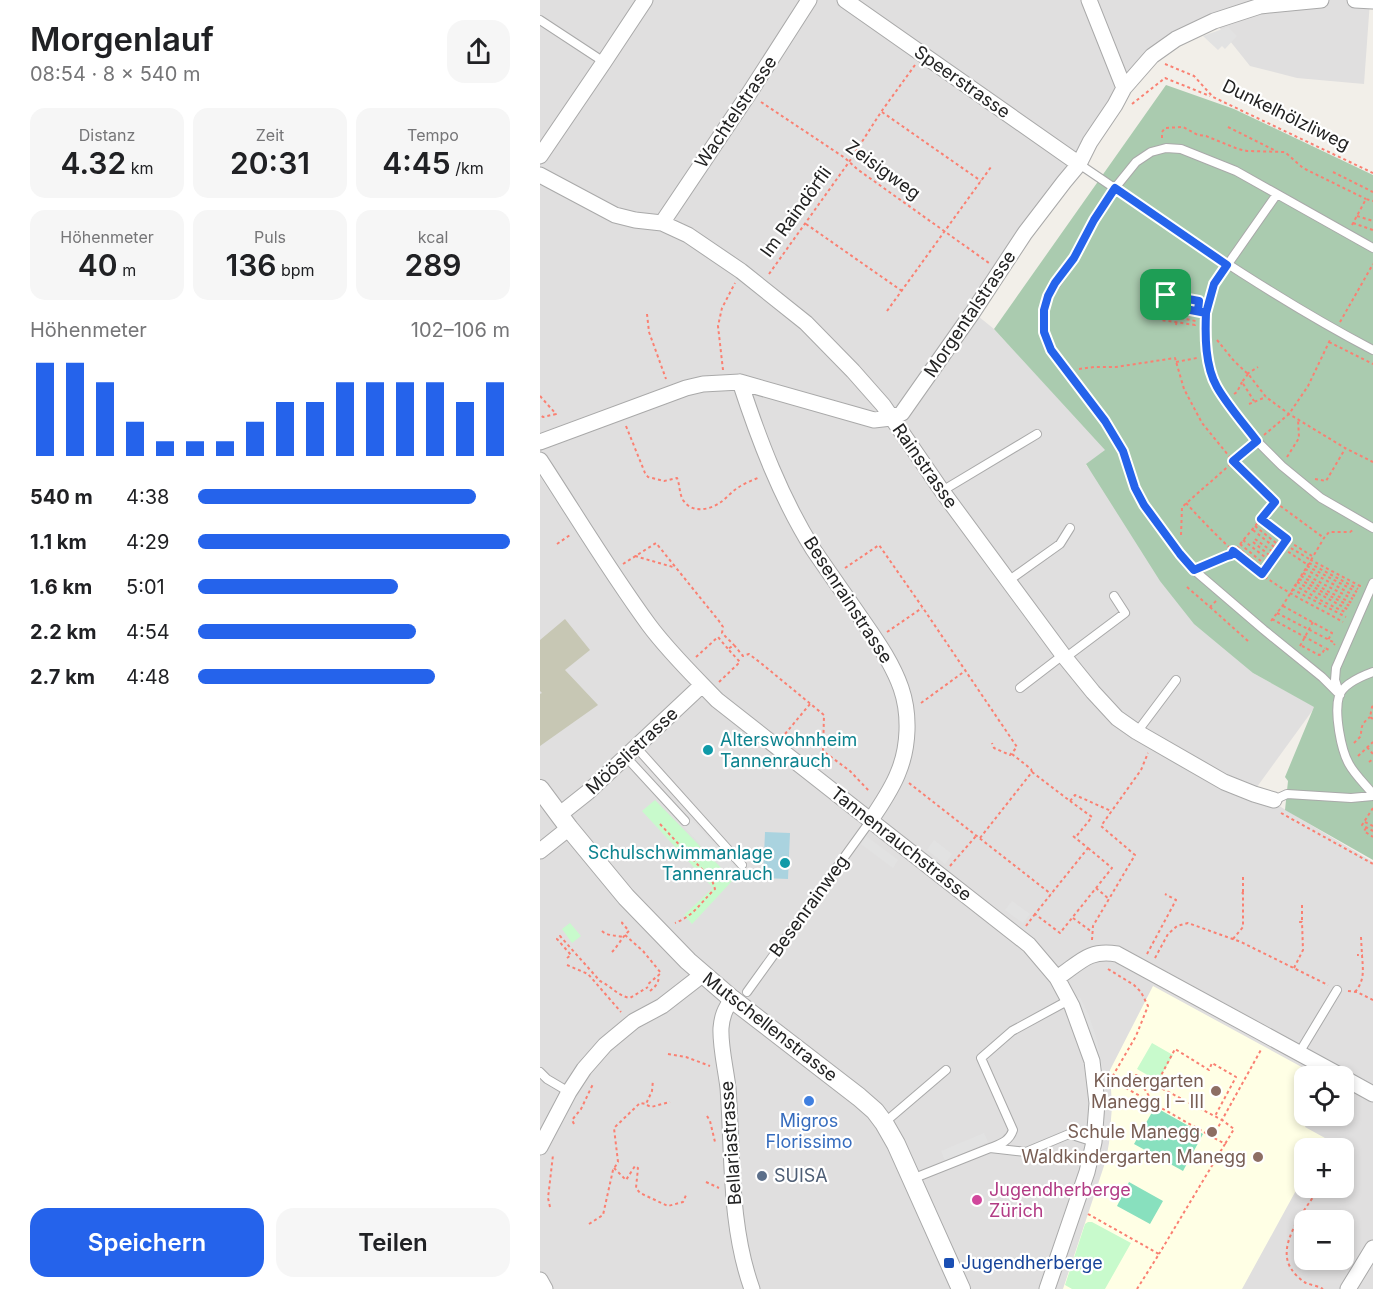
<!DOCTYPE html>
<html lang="de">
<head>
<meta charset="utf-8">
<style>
	body { margin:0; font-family:Inter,sans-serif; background:#f6f6f6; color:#202124; height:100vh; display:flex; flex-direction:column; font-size:22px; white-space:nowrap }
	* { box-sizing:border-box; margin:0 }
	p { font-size:20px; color:#757577 }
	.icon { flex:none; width:33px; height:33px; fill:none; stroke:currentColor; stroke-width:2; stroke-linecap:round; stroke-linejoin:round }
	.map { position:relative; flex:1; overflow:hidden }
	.details { display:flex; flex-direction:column; background:#fff; width:540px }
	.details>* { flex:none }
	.controls { position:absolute; left:754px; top:1066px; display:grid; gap:12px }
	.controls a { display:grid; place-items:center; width:60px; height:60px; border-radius:12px; background:#fff; box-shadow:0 3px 9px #0003; font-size:30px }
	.pin { position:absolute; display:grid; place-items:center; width:51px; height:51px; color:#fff; margin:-26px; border-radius:12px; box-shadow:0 3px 9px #0006 }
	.round { display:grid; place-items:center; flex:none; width:63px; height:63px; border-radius:18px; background:#f6f6f6 }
	.head { display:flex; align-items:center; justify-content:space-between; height:102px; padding:0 30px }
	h1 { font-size:33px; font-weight:600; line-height:45px }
	.stats { display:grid; grid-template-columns:repeat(3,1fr); gap:9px; height:102px; padding:6px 30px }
	.stats div { display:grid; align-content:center; border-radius:15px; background:#f6f6f6; text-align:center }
	.stats b { font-size:30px; font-weight:600 }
	.stats small { font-size:16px; font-weight:400 }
	.stats p { font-size:16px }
	.chart { height:168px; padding:12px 30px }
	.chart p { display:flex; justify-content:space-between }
	.chart svg { width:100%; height:108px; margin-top:6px; stroke:#2563eb; stroke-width:6 }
	.cta { display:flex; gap:12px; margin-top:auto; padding:12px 30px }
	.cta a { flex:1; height:69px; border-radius:18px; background:#2563eb; color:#fff; font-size:24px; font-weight:600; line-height:69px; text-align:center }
	.cta a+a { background:#f6f6f6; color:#202124 }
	ul { padding:0 30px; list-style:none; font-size:20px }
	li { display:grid; grid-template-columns:96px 72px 1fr; align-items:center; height:45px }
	li i { height:15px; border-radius:8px; background:#2563eb }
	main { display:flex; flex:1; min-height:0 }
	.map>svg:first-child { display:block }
	.residential { fill:#e0dfdf; fill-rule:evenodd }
	.education { fill:#ffffe5 }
	.construction { fill:#c7c7b4 }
	.cemetery { fill:#aacbaf }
	.park { fill:#c8facc }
	.pitch { fill:#88e0be }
	.parking { fill:#e2e2e2 }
	.water { fill:#aad3df }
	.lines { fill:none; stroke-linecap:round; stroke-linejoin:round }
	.service-casing { stroke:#a9a9a9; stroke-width:10 }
	.minor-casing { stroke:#a9a9a9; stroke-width:17 }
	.tertiary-casing { stroke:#a9a9a9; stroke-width:20 }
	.path { stroke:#fa8072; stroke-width:2; stroke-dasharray:3 3; stroke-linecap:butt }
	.service { stroke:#fff; stroke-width:8 }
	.minor { stroke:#fff; stroke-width:15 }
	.tertiary { stroke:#fff; stroke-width:18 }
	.route-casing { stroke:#fff; stroke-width:12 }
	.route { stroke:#2563eb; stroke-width:8 }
	.culture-dot { fill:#0f9aa8; stroke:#fff; stroke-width:2 }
	.education-dot { fill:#8d6e63; stroke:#fff; stroke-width:2 }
	.shop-dot { fill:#3f7fe0; stroke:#fff; stroke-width:2 }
	.service-dot { fill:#5c6f8a; stroke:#fff; stroke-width:2 }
	.hotel-dot { fill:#d1479c; stroke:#fff; stroke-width:2 }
	.transit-dot { fill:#1a4fb4; stroke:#fff; stroke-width:2 }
	.labels { text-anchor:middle; stroke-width:4.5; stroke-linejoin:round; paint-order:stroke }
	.street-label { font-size:18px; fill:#222; stroke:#fff }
	.culture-label { font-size:18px; fill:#0d838f; stroke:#fff; text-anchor:start }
	.education-label { font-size:18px; fill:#785e54; stroke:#fff; text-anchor:end }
	.shop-label { font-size:18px; fill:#366cbe; stroke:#fff }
	.service-label { font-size:18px; fill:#4e5e75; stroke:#fff; text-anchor:start }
	.hotel-label { font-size:18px; fill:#b23c85; stroke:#fff; text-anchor:start }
	.transit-label { font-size:18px; fill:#164399; stroke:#fff; text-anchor:start }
</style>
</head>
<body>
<main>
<section class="details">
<div class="head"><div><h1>Morgenlauf</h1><p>08:54 · 8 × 540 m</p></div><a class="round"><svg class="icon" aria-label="share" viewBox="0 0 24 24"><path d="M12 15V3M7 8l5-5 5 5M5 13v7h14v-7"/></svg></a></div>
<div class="stats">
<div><p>Distanz</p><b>4.32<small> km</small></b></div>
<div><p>Zeit</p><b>20:31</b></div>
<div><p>Tempo</p><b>4:45<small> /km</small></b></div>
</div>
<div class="stats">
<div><p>Höhenmeter</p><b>40<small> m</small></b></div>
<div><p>Puls</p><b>136<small> bpm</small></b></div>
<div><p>kcal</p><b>289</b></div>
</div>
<div class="chart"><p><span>Höhenmeter</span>102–106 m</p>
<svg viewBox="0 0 160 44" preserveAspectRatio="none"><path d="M5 44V6M15 44V6M25 44V14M35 44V30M45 44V38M55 44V38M65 44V38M75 44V30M85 44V22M95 44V22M105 44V14M115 44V14M125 44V14M135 44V14M145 44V22M155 44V14"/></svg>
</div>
<ul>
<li><b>540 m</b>4:38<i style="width:89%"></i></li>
<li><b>1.1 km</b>4:29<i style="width:100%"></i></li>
<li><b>1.6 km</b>5:01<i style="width:64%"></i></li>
<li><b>2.2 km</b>4:54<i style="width:70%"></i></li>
<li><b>2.7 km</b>4:48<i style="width:76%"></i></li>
</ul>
<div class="cta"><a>Speichern</a><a>Teilen</a></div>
</section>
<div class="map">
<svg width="833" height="1289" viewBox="0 0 833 1289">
	<rect width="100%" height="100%" fill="#f2efe9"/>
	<path class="residential" d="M0,0h833l-3,1 -6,83 -67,-6 -47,-12 -36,-45 -62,35 -179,256 21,17 112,121 -20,15 167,208 62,34 -61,84 119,71v427h-833zM765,1077h39v39h-39zM765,1149h39v39h-39zM765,1221h39v39h-39z"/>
	<path class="education" d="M613,986l167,91h-15v39h5l-5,11 20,11 -6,11h-14v25l-63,115h-179l43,-129 3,-17 3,-36 -2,-37z"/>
	<path class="construction" d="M25,619l25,31 -25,20 33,35 -58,41v-52l2,-1 -2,-2v-51z"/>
	<path class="cemetery" d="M626,85l68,24 139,66v685l-88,-50 3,-29 -3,-4 29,-70 -61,-34 -59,-49 -34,-43 -74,-117 19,-14 -111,-121z"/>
	<path class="park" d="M115,800l78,80 -41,44 -8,-9 29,-27 -71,-77z
		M30,923l11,13 -9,7 -10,-14z
		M612,1043l21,12 -15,26 -21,-12z
		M548,1222h4l39,21 -26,46h-33l-7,-4 20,-61z"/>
	<path class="pitch" d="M615,1107l48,27 -20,37 -49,-27z
		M589,1182l34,19 -13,23 -33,-18z"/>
	<path class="parking" d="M688,27l9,9 -12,13 -3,-3 -4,4 -15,-14z
		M391,67l111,77 -2,3 -111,-77z
		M3,473l86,131 -4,3 -85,-130v-3z
		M152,820l49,53 -8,7 -49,-53z
		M326,836l32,24 -5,8 -32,-24z
		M394,840l18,14 -7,10 -18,-14z
		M472,901l18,13 -7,9 -18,-13z
		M540,997l9,19 7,21 8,38 -4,1 -8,-38 -7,-20 -9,-19z
		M444,1133l4,9 -43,19 -4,-10z"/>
	<path class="water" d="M225,832l25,1 -2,46 -25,-1z"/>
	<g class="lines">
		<defs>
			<path id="service" d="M0,20l64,42
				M539,164c96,65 191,132 294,186
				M737,194l-63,90 -8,29v31l4,23 6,19 11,16 30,39 25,25 39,32 52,30
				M402,491l95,-57
				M468,581l52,-37 10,-16
				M525,658l60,-45 -11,-17
				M833,672c-11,4 -30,12 -34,24 -5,17 2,54 10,68 6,11 16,20 24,30
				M480,688l43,-33
				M799,693l-4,-13 1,-12 37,-85
				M800,695l-18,-18 -58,-47 -70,-60 -14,-16 -36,-49 -9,-18 -12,-36 -18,-30 -54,-71 -7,-19v-21l4,-14 26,-38 20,-38 21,-32 21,-26 15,-10 15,-4 15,1 55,22 137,77
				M597,732l39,-52
				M96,747l106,118
				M86,757l59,64
				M734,800l13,-6 64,4 22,-2
				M207,992l124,-172
				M759,1053l38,-63
				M0,1072l7,7 22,13
				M344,1123l62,-53
				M450,1148c10,-4 19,-6 23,-18l-32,-72 31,-27 57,-31
				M372,1179l78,-31 36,4 43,-18 25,8"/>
			<path id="minor" d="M305,0l234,164
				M549,0l35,88
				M815,0l18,1
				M0,156l64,-94 41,-62
				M0,175l75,40 20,5 27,3 26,12 53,36 65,52 47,48 30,34 59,86 121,164 30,37 24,26 20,14 87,50 30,12 20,6
				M122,223l88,-131 59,-92
				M200,382c19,58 41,116 73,167 17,25 35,50 52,75 14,20 28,41 36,64 9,26 8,59 -3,85 -6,16 -18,33 -27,47
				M0,442l146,-54 17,-4 37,-2 134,38 17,-2 11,-5 71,-101 52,-79 39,-51 15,-18 11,-22 25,-37 9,-17 28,-32 24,-17 38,-18 46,-15 61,-6
				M0,460c36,55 70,112 109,165 20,27 45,51 68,75l312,245 28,33 15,28 20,55 5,42 -3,39 -7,30 -40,117
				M19,815l29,-23 114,-107
				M0,851l29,-23
				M517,978c23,-15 31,-29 60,-24l226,123
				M192,999c-7,10 -10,17 -11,29 -1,18 5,42 7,60 5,67 1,137 24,201
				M804,1078l29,16
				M0,1147l29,-55 15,-23 21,-24 29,-24 28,-15 40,-31
				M0,1280l5,9
				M808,1289l25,-41"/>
			<path id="tertiary" d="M0,789l29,39 57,69 62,64 44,38 127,98 16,14 9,12 12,21 65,145"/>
		</defs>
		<use href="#service" class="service-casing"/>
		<use href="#minor" class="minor-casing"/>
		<use href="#tertiary" class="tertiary-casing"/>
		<path class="path" d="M625,64l29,12 19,21 160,76
			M221,102l84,56 12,11 132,94
			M592,104l33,-26 45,18
			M342,112l99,69
			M688,127l48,24
			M622,138v-6l3,-4 18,-1 15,8 8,1 32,13 9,2 38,1 18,16 63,31
			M793,172l40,20
			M817,216l16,5
			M813,223l20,7
			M266,224l96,67
			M812,225l14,-26 7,2
			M229,274l80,-112 32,-50 34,-47
			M626,292l-5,28 34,5v-1
			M626,295l32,6
			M626,300l32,6
			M625,305l32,6
			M347,311l104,-144
			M624,311l33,5
			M107,314l2,18 17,47
			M623,315l33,6
			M800,322l33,-58
			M636,325l6,-32
			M677,340l17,21 15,14 17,22 23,17 56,34 28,14
			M789,342l44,22
			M636,362l21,-4
			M539,369l15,-2h22l59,-9 9,31 18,34 31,38 42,41 49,36
			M183,370l-5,-44 4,-18 13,-25
			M707,374l11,-7
			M708,374l-6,8 12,19
			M694,394l3,-2 5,-10
			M0,396l16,18 -13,3 -3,-2
			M709,404l17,-7
			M86,426l19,47 3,4 16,4 13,-3c3,7 2,15 6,22 9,14 27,10 38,2 6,-4 11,-11 18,-15 6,-4 14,-7 21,-10
			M724,435l25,-21 19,-28 22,-46
			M747,457l12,-19 -1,-19
			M775,479l11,2 19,-32
			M646,503c31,34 64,67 104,90 17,10 36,19 53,29
			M721,519l32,25 19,12
			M718,522l31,25 22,13
			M715,526l26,21 27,18
			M713,530l25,20
			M641,535l1,-28 67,-59
			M715,539l21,15
			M703,540l27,21
			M713,542l20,16
			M17,544l13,-9
			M700,544l27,22
			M697,547l27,22
			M95,556l38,11
			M771,560l13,-22 5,-6h21l3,-2
			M769,563l49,26
			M83,564l33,-21 63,78 4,6 -1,6 12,12
			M665,565l26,-10 44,-53
			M767,566l50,26
			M305,568l34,-23 44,63 94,139 -7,8 -16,-7 -2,-5
			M765,569l50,27
			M722,573l26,-37
			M763,573l20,11 30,15
			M761,576l28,16 23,11
			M759,579l29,16 22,11
			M757,582l52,28
			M754,585l30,17 23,11
			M647,587l23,20 6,-6
			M752,589l54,28
			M743,606l49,27 -4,7
			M670,607l39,35
			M737,613l58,30 -1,2
			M732,619l53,29
			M731,621l12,-16 28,-45 49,26 -1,1
			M347,632l35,-24
			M760,646l13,-24
			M762,646l17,9 3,-1 3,-6 6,3
			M156,657l22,-20 10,12
			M179,682l21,-20 -12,-13 6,-4 9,11 6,-2 13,10 62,51 -1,36 27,20 20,21
			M381,703l44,-32
			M833,706l-1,1 -2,10 3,2
			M245,734l25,-30
			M814,743l7,-7c0,-9 1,-13 9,-19
			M827,747l6,7
			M472,754l19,15 1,3
			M818,756l15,-14
			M829,762l4,-3
			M369,783l142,111
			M530,801l22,16 -17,21
			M833,808l-11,17 11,6
			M741,813l92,51
			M825,822l8,4
			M120,824l52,56 3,9c-15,14 -20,26 -40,34
			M826,828l-2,3 9,6
			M533,836l15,12
			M440,838l52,-66 38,29 5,-6 36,16
			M548,848l24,20 -52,65 -25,-19z
			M410,866l26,-30
			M703,877v16
			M556,888l13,11
			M762,905v17
			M533,918l19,14
			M486,926l9,-12
			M62,931c5,5 13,4 21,6
			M85,935l18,16 18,22 -14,12
			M821,937l1,18
			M693,939l10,-12v-34h-4
			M552,940l1,-14 42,-71 -34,-29 40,-56 7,-17
			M72,952c6,-6 10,-15 17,-21l-7,-8 1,-4
			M607,954l29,-54 -11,-6
			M27,958l4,-3 -14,-16 3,-3 40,45c11,5 18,15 30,17l18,-11
			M615,958l13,-24 9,-8 11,-3 53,19 87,43
			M27,965l21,9 33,38
			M754,968l9,-18 -1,-28h-4
			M568,969l26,16 7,7 7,14 -12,30 -25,43
			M110,991c5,-4 10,-9 8,-15
			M808,991l9,1 16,8
			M815,992c10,-12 8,-22 7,-37h-5
			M128,1054l18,3 24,9
			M570,1079l115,65 -66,110
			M616,1085l19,-36 34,21 3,-7 24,14 -21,39
			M612,1101l-16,-26 86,45 40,-72
			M107,1105l4,2 19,-5
			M167,1116l3,5 5,21
			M34,1124l-2,-4 9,-11 12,-25
			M673,1137l9,-17 12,9 -9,15
			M74,1168l12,12 9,-14 3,2 -2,20 4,5 28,13 15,-4 4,-9
			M166,1182l13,6
			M778,1188l-2,5c-13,19 -41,54 -24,77 3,4 8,10 14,13 5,2 12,3 17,6
			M10,1207l-2,-9 5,-43
			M548,1214l71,40 -22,35
			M49,1224l14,-9 10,-45 5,-8 -4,-34 26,-25 6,1 6,-13 1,-11"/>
		<use href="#service" class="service"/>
		<use href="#minor" class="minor"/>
		<use href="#tertiary" class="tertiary"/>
	</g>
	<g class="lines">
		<defs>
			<path id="route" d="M626,295l33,6 -1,10 8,2 8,-29 13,-19 -112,-77 -21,32 -20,38 -19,25 -7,13 -4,14v22l7,18 54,71 18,30 12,37 9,17 36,49 14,16 33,-14 4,-1 2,-4 29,23 25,-35 -26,-20 14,-17 -42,-41 24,-20c-13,-17 -29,-35 -40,-54 -12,-21 -12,-51 -11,-74l-41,-8 1,-10"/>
		</defs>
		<use href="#route" class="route-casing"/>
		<use href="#route" class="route"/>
	</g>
	<g class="culture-dot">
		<circle cx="168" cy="750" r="6"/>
		<circle cx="245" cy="863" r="6"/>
	</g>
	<g class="education-dot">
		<circle cx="676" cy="1091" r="6"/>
		<circle cx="672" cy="1132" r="6"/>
		<circle cx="718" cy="1157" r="6"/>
	</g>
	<circle class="shop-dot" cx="269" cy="1101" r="6"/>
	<circle class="service-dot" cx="222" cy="1176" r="6"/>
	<circle class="hotel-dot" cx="437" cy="1200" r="6"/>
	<rect class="transit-dot" x="403" y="1257" width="12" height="12" rx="3"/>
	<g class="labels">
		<g class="street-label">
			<text transform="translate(422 82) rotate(35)" y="6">Speerstrasse</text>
			<text transform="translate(196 112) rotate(-56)" y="6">Wachtelstrasse</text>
			<text transform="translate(746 115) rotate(26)" y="6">Dunkelhölzliweg</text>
			<text transform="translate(343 170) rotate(36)" y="6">Zeisigweg</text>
			<text transform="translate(256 212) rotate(-54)" y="6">Im Raindörfli</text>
			<text transform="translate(430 314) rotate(-56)" y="6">Morgentalstrasse</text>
			<text transform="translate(385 466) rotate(55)" y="6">Rainstrasse</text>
			<text transform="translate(308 600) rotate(57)" y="6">Besenrainstrasse</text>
			<text transform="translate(92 751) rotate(-43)" y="6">Mööslistrasse</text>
			<text transform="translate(361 844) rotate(38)" y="6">Tannenrauchstrasse</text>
			<text transform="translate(269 906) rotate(-54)" y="6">Besenrainweg</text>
			<text transform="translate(230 1027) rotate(38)" y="6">Mutschellenstrasse</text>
			<text transform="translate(191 1143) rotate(-94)" y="6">Bellariastrasse</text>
		</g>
		<g class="culture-label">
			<text x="180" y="746">Alterswohnheim<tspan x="180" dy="21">Tannenrauch</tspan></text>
			<text x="233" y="859" text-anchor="end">Schulschwimmanlage<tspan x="233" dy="21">Tannenrauch</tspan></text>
		</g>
		<g class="education-label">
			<text x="664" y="1087">Kindergarten<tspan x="664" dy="21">Manegg I – III</tspan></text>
			<text x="660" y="1138">Schule Manegg</text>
			<text x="706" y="1163">Waldkindergarten Manegg</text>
		</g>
		<g class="shop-label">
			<text x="269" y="1127">Migros<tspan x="269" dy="21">Florissimo</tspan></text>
		</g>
		<g class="service-label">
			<text x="234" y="1182">SUISA</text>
		</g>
		<g class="hotel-label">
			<text x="449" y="1196">Jugendherberge<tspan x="449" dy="21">Zürich</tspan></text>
		</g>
		<g class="transit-label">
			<text x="421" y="1269">Jugendherberge</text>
		</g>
	</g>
</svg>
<div class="controls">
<a><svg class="icon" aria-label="locate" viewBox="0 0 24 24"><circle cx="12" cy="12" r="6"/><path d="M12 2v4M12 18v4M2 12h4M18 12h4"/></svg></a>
<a>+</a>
<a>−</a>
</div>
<div class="pin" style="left:626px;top:295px;background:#1e9e55"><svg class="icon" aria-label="arrive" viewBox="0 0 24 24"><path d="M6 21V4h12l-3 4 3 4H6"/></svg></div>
</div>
</main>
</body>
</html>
